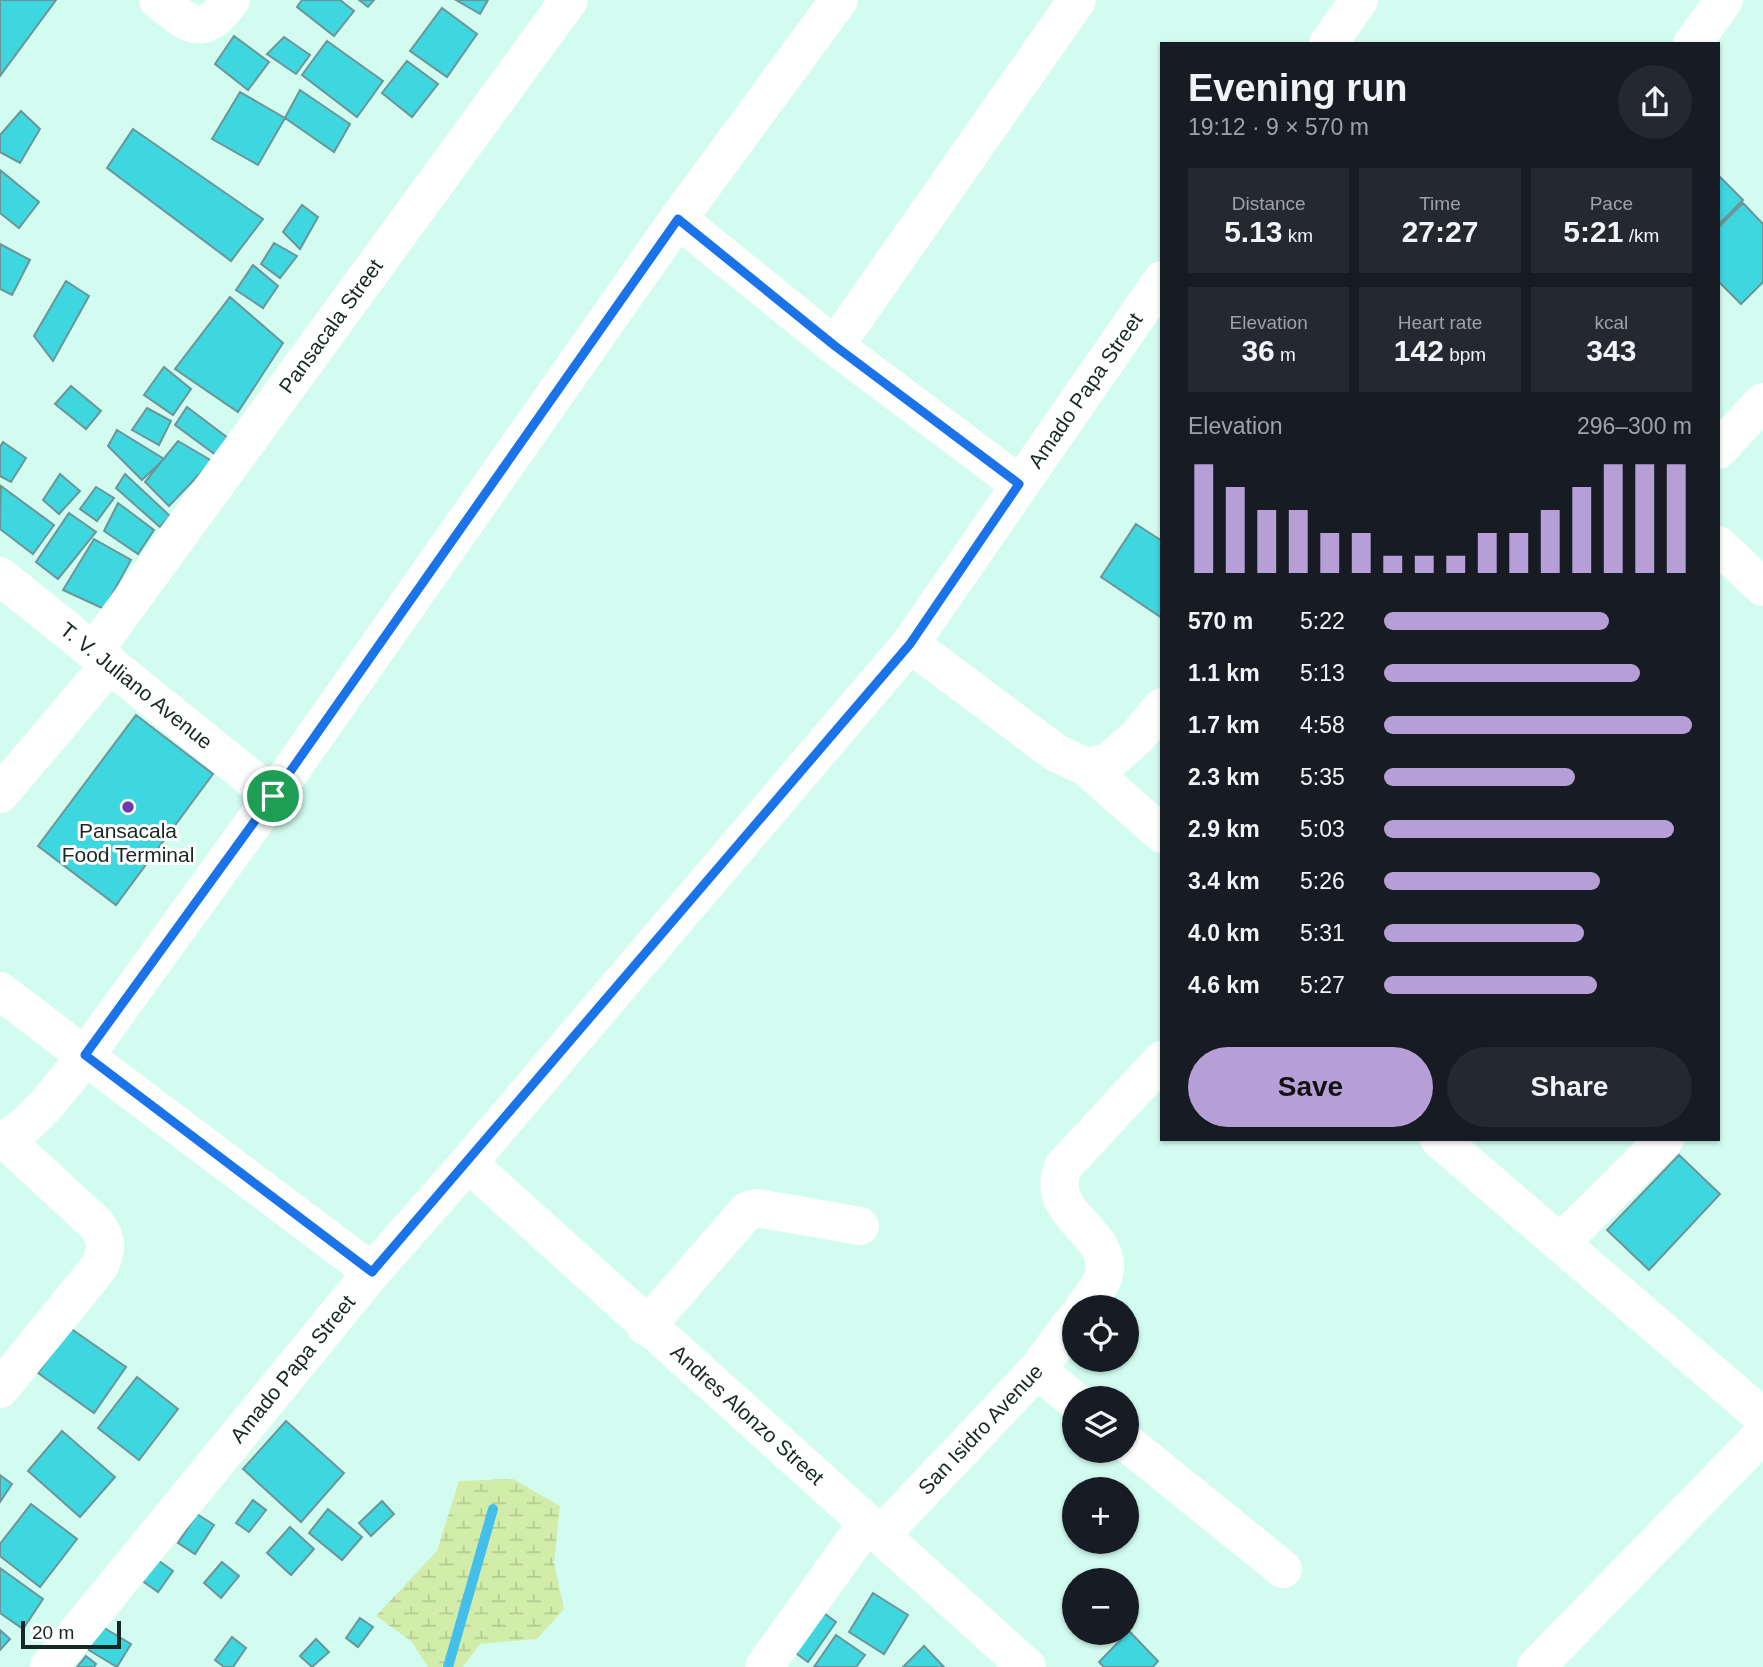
<!DOCTYPE html>
<html lang="en">
<head>
<meta charset="utf-8">
<style>
	body { margin:0; font-family:Arial,sans-serif; background:#242831; color:#f1f3f6; height:100vh; display:flex; flex-direction:column; font-size:26px; white-space:nowrap }
	* { box-sizing:border-box; margin:0 }
	p { font-size:23px; color:#9ea1a6 }
	.icon { flex:none; width:38px; height:38px; fill:none; stroke:currentColor; stroke-width:2; stroke-linecap:round; stroke-linejoin:round }
	.map { position:relative; flex:1; overflow:hidden }
	.side { position:absolute; left:1160px; top:42px; width:560px; height:1099px; display:flex; flex-direction:column; background:#171b24; border-radius:0px; box-shadow:0 2px 5px #0004 }
	.side>* { flex:none }
	.controls { position:absolute; left:1062px; top:1295px; display:grid; gap:14px }
	.controls a { display:grid; place-items:center; width:77px; height:77px; border-radius:50%; background:#171b24; box-shadow:0 2px 5px #0004; font-size:35px }
	.scale { position:absolute; left:21px; bottom:18px; width:100px; box-sizing:border-box; padding-left:7px; border:4px solid #172723; border-top:0; font-size:19px; line-height:24px; white-space:nowrap; color:#172723; -webkit-text-stroke:5px #fff; paint-order:stroke }
	.pin { position:absolute; display:grid; place-items:center; width:60px; height:60px; color:#fff; margin:-30px; border:4px solid #fff; border-radius:50%; box-shadow:0 2px 7px #0007 }
	.round { display:grid; place-items:center; flex:none; width:74px; height:74px; border-radius:37px; background:#242831 }
	.headline { display:flex; align-items:center; justify-content:space-between; height:119px; padding:0 28px }
	h1 { font-size:38px; font-weight:700; line-height:52px }
	.figures { display:grid; grid-template-columns:repeat(3,1fr); gap:10px; height:119px; padding:7px 28px }
	.figures div { display:grid; align-content:center; border-radius:0px; background:#242831; text-align:center }
	.figures b { font-size:30px; font-weight:700 }
	.figures small { font-size:19px; font-weight:400 }
	.figures p { font-size:19px }
	.chart { height:196px; padding:14px 28px }
	.chart p { display:flex; justify-content:space-between }
	.chart svg { width:100%; height:126px; margin-top:7px; stroke:#b69fd6; stroke-width:6 }
	.primary-button { display:flex; gap:14px; margin-top:auto; padding:14px 28px }
	.primary-button a { flex:1; height:80px; border-radius:42px; background:#b69fd6; color:#111; font-size:28px; font-weight:700; line-height:80px; text-align:center }
	.primary-button a+a { background:#242831; color:#f1f3f6 }
	ul { padding:0 28px; list-style:none; font-size:23px }
	li { display:grid; grid-template-columns:112px 84px 1fr; align-items:center; height:52px }
	li i { height:18px; border-radius:9px; background:#b69fd6 }
	.map>svg:first-child { display:block }
	.wetland { fill:url(#wetland-marsh) }
	.lines { fill:none; stroke-linecap:round; stroke-linejoin:round }
	.stream { stroke:#44bfeb; stroke-width:10 }
	.building { fill:#3ed7e0; stroke:#6c9598; stroke-width:2 }
	.minor { stroke:#fff; stroke-width:38 }
	.major { stroke:#fff; stroke-width:38 }
	.route-casing { stroke:#fff; stroke-width:14 }
	.route { stroke:#1a73e8; stroke-width:9 }
	.poi-dot { fill:#6f38af; stroke:#fff; stroke-width:2.5 }
	.labels { text-anchor:middle; stroke-width:6; stroke-linejoin:round; paint-order:stroke }
	.street-label { font-size:21px; fill:#172723; stroke:#fff }
	.poi-label { font-size:21px; fill:#172723; stroke:#fff }
</style>
</head>
<body>
<div class="map">
<svg width="1763" height="1667" viewBox="0 0 1763 1667">
	<defs>
		<pattern id="wetland-marsh" width="20" height="14" patternUnits="userSpaceOnUse" patternTransform="scale(1.75)"><rect width="20" height="14" fill="#d1eda9"/><path d="M1 5h8M5 5V1M11 12h8M15 12V8" fill="none" stroke="#b3cb91"/></pattern>
	</defs>
	<rect width="100%" height="100%" fill="#d3fcf1"/>
	<path class="wetland" d="M513,1479l47,27 -6,57 10,46 -27,30 -57,5 -17,23h-35l-17,-26 -35,-25 61,-65 22,-70z"/>
	<g class="lines">
		<path class="stream" d="M448,1667l45,-158"/>
	</g>
	<path class="building" d="M0,0h56l-56,76z
		M302,0h38l14,11 -20,25 -37,-29z
		M359,0h15l-6,7z
		M456,0h32l-8,14z
		M442,8l35,26 -30,43 -37,-26z
		M234,36l35,26 -21,28 -33,-26z
		M284,37l26,18 -14,19 -29,-20z
		M327,41l56,40 -26,36 -55,-42z
		M407,61l31,23 -26,33 -30,-24z
		M300,90l50,34 -16,28 -49,-34z
		M240,92l45,26 -27,47 -46,-26z
		M21,111l19,18 -20,34 -20,-11v-17z
		M133,129l130,90 -32,42 -124,-93z
		M0,170l39,32 -20,26 -19,-15z
		M1718,175l25,25 -25,25z
		M1743,203l20,21v58l-22,22 -23,-23v-53z
		M302,205l16,12 -18,32 -17,-17z
		M274,243l23,13 -17,22 -19,-14z
		M0,244l30,16 -18,35 -12,-6z
		M253,265l25,21 -15,22 -27,-18z
		M66,281l23,15 -36,65 -19,-25z
		M230,297l53,46 -45,69 -63,-43z
		M164,367l27,22 -18,26 -29,-20z
		M71,386l30,25 -15,18 -31,-25z
		M187,407l45,34 -12,17 -45,-33z
		M147,408l24,13 -12,24 -27,-15z
		M117,430l47,29 -22,21 -34,-34z
		M178,441l34,20 -43,45 -24,-24z
		M3,442l23,16 -15,24 -11,-6v-29z
		M60,474l20,17 -21,23 -16,-14z
		M125,474l45,42 -10,11 -44,-39z
		M1,486l53,39 -21,29 -33,-25z
		M96,487l18,11 -17,23 -17,-12z
		M118,503l36,27 -16,24 -34,-23z
		M69,513l27,19 -38,47 -22,-17z
		M1136,524l26,17v77l-61,-41z
		M94,539l37,21 -27,49 -41,-19z
		M136,715l77,59 -97,131 -78,-59z
		M1679,1155l41,39 -71,76 -42,-40z
		M70,1328l56,39 -32,46 -56,-40z
		M137,1377l41,32 -39,51 -41,-32z
		M286,1421l58,52 -43,49 -58,-53z
		M62,1431l53,46 -35,40 -52,-46z
		M0,1475l12,9 -12,18z
		M253,1500l13,10 -17,22 -13,-9z
		M382,1501l12,13 -23,22 -12,-13z
		M31,1504l46,35 -37,48 -40,-31v-12z
		M328,1509l34,28 -20,23 -33,-27z
		M197,1514l17,11 -19,29 -17,-11z
		M290,1527l24,22 -23,26 -24,-22z
		M152,1556l21,15 -15,21 -21,-15z
		M222,1562l17,14 -18,22 -17,-15z
		M0,1568l43,31 -20,30 -23,-16z
		M873,1593l35,22 -24,39 -35,-22z
		M817,1608l19,14 -28,40 -19,-14z
		M360,1618l13,9 -15,20 -12,-9z
		M96,1623l35,21 -14,23 -35,-21z
		M0,1630l10,9 -10,11z
		M1129,1631l29,30 -5,6h-49l-5,-5z
		M836,1635l29,20 -9,12h-42z
		M232,1637l14,11 -13,19h-9l-9,-7z
		M316,1639l13,13 -17,15 -12,-11z
		M924,1646l20,21h-41z
		M86,1656l10,8 -2,3h-17z"/>
	<g class="lines">
		<g class="minor">
			<path d="M158,0c33,25 43,40 73,0"/>
			<path d="M1328,44l31,-44"/>
			<path d="M1692,44l32,-44"/>
			<path d="M678,219l157,127 184,138"/>
			<path d="M835,346l242,-346"/>
			<path d="M1718,450l45,-48"/>
			<path d="M1718,545l45,42"/>
			<path d="M910,644l146,109 30,14 21,-4 30,-26 25,-30"/>
			<path id="s1" d="M94,651l475,-651"/>
			<path d="M1086,767l76,67"/>
			<path d="M0,794l110,-130"/>
			<path d="M273,796l405,-577 161,-219"/>
			<path d="M0,991l85,65c-25,32 -48,66 -85,87"/>
			<path d="M1439,1139l324,278"/>
			<path id="s2" d="M468,1163l442,-519 252,-364"/>
			<path d="M1560,1243l105,-104"/>
			<path d="M1084,1307c6,-8 18,-22 20,-33 10,-42 -61,-58 -41,-107l99,-107"/>
			<path d="M646,1327l101,-116 10,-3 103,18"/>
			<path d="M1037,1370l37,30"/>
			<path d="M0,1389l99,-122c8,-18 9,-26 -2,-42l-92,-85"/>
			<path d="M1127,1443l156,126"/>
			<path id="s3" d="M881,1535l156,-165 37,-50"/>
			<path id="s4" d="M49,1667l323,-395"/>
			<path d="M764,1667l103,-144"/>
			<path d="M1536,1667l227,-233"/>
		</g>
		<path class="major" id="s5" d="M0,576l273,220 -188,260 287,216 96,-109 559,504"/>
	</g>
	<g class="lines">
		<defs>
			<path id="route" d="M678,219l157,127 184,138 -109,160 -538,628 -287,-217 188,-259z"/>
		</defs>
		<use href="#route" class="route-casing"/>
		<use href="#route" class="route"/>
	</g>
	<circle class="poi-dot" cx="128" cy="807" r="7"/>
	<g class="labels">
		<g class="street-label">
			<text dy="7" stroke="none"><textPath href="#s1" startOffset="402">Pansacala Street</textPath></text>
			<text dy="7" stroke="none"><textPath href="#s2" startOffset="990">Amado Papa Street</textPath></text>
			<text dy="7" stroke="none"><textPath href="#s5" startOffset="175">T. V. Juliano Avenue</textPath></text>
			<text dy="7" stroke="none"><textPath href="#s4" startOffset="385">Amado Papa Street</textPath></text>
			<text dy="7" stroke="none"><textPath href="#s5" startOffset="1552">Andres Alonzo Street</textPath></text>
			<text dy="7" stroke="none"><textPath href="#s3" startOffset="145">San Isidro Avenue</textPath></text>
		</g>
		<g class="poi-label">
			<text x="128" y="838">Pansacala<tspan x="128" dy="24">Food Terminal</tspan></text>
		</g>
	</g>
</svg>
<div class="controls">
<a><svg class="icon" aria-label="locate" viewBox="0 0 24 24"><circle cx="12" cy="12" r="6"/><path d="M12 2v4M12 18v4M2 12h4M18 12h4"/></svg></a>
<a><svg class="icon" aria-label="layers" viewBox="0 0 24 24"><path d="M12 4l9 5-9 5-9-5zM3 14l9 5 9-5"/></svg></a>
<a>+</a>
<a>−</a>
</div>
<div class="scale">20 m</div>
<div class="pin" style="left:273px;top:796px;background:#1e9e55"><svg class="icon" aria-label="arrive" viewBox="0 0 24 24"><path d="M6 21V4h12l-3 4 3 4H6"/></svg></div>
<section class="side">
<div class="headline"><div><h1>Evening run</h1><p>19:12 · 9 × 570 m</p></div><a class="round"><svg class="icon" aria-label="share" viewBox="0 0 24 24"><path d="M12 15V3M7 8l5-5 5 5M5 13v7h14v-7"/></svg></a></div>
<div class="figures">
<div><p>Distance</p><b>5.13<small> km</small></b></div>
<div><p>Time</p><b>27:27</b></div>
<div><p>Pace</p><b>5:21<small> /km</small></b></div>
</div>
<div class="figures">
<div><p>Elevation</p><b>36<small> m</small></b></div>
<div><p>Heart rate</p><b>142<small> bpm</small></b></div>
<div><p>kcal</p><b>343</b></div>
</div>
<div class="chart"><p><span>Elevation</span>296–300 m</p>
<svg viewBox="0 0 160 44" preserveAspectRatio="none"><path d="M5 44V6M15 44V14M25 44V22M35 44V22M45 44V30M55 44V30M65 44V38M75 44V38M85 44V38M95 44V30M105 44V30M115 44V22M125 44V14M135 44V6M145 44V6M155 44V6"/></svg>
</div>
<ul>
<li><b>570 m</b>5:22<i style="width:73%"></i></li>
<li><b>1.1 km</b>5:13<i style="width:83%"></i></li>
<li><b>1.7 km</b>4:58<i style="width:100%"></i></li>
<li><b>2.3 km</b>5:35<i style="width:62%"></i></li>
<li><b>2.9 km</b>5:03<i style="width:94%"></i></li>
<li><b>3.4 km</b>5:26<i style="width:70%"></i></li>
<li><b>4.0 km</b>5:31<i style="width:65%"></i></li>
<li><b>4.6 km</b>5:27<i style="width:69%"></i></li>
</ul>
<div class="primary-button"><a>Save</a><a>Share</a></div>
</section>
</div>
</body>
</html>
